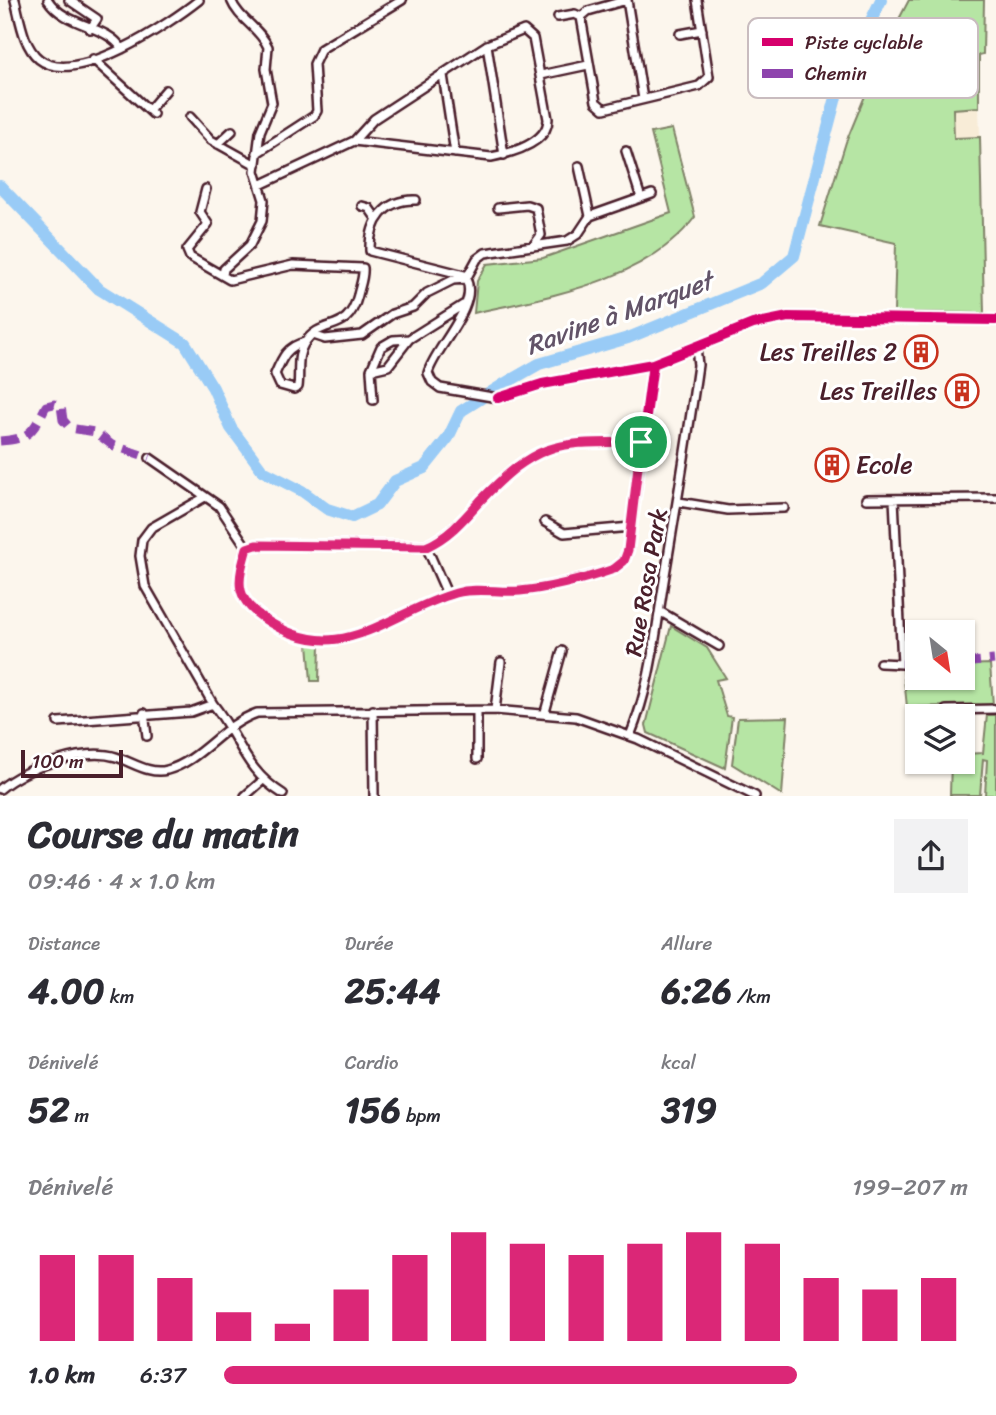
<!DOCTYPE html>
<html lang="fr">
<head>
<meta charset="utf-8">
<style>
	body { margin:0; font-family:Sriracha,sans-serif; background:#f2f2f3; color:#2b2b33; height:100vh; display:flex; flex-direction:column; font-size:26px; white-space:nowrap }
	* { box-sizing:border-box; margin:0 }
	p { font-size:23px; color:#7c7c81 }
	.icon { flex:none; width:38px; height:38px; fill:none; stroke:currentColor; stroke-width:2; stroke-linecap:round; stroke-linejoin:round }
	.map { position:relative; height:796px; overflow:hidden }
	.details { display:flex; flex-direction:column; background:#fff; flex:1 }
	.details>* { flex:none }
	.needle { width:46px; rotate:150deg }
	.controls { position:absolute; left:905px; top:620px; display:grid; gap:14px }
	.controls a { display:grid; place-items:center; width:70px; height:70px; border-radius:0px; background:#fff; box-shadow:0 2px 5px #0004; font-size:35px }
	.scale { position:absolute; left:21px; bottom:18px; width:102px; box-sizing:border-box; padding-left:7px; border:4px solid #4a1f2b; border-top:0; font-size:19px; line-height:24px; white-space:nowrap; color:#4a1f2b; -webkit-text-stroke:5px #fff; paint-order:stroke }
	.pin { position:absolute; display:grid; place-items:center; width:60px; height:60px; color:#fff; margin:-30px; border:4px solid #fff; border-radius:50%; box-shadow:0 2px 7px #0007 }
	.round { display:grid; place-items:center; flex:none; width:74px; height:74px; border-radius:0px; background:#f2f2f3 }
	.summary { display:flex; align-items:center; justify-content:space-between; height:119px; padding:0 28px }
	h1 { font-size:38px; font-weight:800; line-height:52px }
	.figures { display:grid; grid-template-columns:repeat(3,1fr); gap:10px; height:119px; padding:7px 28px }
	.figures div { display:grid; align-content:center }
	.figures b { font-size:35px; font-weight:800 }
	.figures small { font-size:19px; font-weight:400 }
	.figures p { font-size:19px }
	.chart { height:196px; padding:14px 28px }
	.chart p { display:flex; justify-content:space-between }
	.chart svg { width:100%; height:126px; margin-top:7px; stroke:#db2777; stroke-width:6 }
	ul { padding:0 28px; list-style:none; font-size:23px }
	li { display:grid; grid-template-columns:112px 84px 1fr; align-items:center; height:52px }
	li i { height:18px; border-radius:9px; background:#db2777 }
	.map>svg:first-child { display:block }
	.built { fill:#f8ecd7 }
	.green { fill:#b6e5a4; stroke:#808268; stroke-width:2 }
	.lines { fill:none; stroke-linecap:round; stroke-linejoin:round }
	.river { stroke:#99cbf6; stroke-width:12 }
	.minor-casing { stroke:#4a1f2b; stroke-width:12 }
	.minor { stroke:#fff; stroke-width:7 }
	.quiet { stroke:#8e44ad; stroke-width:9; stroke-dasharray:18 9; stroke-linecap:butt }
	.cycleway-casing { stroke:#fff; stroke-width:15 }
	.cycleway { stroke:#d6006c; stroke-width:10 }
	.route-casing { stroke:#fff; stroke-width:14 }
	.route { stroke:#db2777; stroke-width:9 }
	.labels { text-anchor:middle; stroke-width:6; stroke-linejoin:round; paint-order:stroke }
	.poi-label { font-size:24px; fill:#4a1f2b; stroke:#fff; text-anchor:end }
	.street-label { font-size:24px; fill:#4a1f2b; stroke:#fff }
	.water-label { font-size:26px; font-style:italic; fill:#625368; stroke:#fff }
	.key { fill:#fff; stroke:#c9bcbf; stroke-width:2 }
	.key-label { font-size:19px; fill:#4a1f2b }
</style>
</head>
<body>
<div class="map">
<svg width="996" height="796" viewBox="0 0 996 796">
	<rect width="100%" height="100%" fill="#fcf6ed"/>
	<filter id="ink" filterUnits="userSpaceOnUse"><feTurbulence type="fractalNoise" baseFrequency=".0143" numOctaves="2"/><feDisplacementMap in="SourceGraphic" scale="14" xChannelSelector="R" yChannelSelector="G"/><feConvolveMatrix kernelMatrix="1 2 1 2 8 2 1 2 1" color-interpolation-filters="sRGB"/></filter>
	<g filter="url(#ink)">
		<path class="built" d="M979,107l1,30 -26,1 -1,-30z"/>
		<path class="green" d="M909,0h75l-1,54 -4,1v52l-26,2 1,29 26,-1 4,176 -90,-1 2,-69 -76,-17 26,-84 42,-102z
			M672,129l23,88c-49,65 -146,79 -221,96l3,-32 10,-17 56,-6 128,-45 -20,-80z
			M671,626l36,22 19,30 -10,2 11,36 5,1 -7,51 -77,-35 -2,-8z
			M308,643l12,1 -1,37h-8z
			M990,664l3,41 -86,2 -4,-39h14v9h45l1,-12z
			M987,715h9v80h-11l2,-35 -4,-1 -3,36h-30l1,-34h11l1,-7 20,-1z
			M788,717l-6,78 -50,-31 6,-46z"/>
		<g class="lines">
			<path class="river" d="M0,186l99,103 86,54 28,45 18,40 32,43 39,20 25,18 25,8 25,-12 18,-24 29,-13 24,-30 13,-27 43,-27 35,-20 89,-26 134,-55 32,-27 45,-170 42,-86"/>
			<defs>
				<path id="minor" d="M15,0c5,19 8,46 24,59 36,29 131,-36 160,-59
					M48,0c17,27 60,25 74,49
					M69,0l28,19 -7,10
					M627,0l16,99
					M558,17l17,-3 6,3
					M581,17l15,85 8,7 95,-23 10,-9 -12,-77
					M581,17l7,-6 39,-11
					M680,34l22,-4
					M487,45l17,110
					M93,59l60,55
					M443,75l12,78
					M541,75l47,-10
					M149,110l17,-20
					M190,117l21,23 45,25
					M218,144l14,-13
					M626,151l15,47
					M257,153l57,-37 3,-5 -3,-47 7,-15 81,-49
					M579,166l11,50
					M260,185l94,-44 20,-22 113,-74 37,-15 9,8 15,81c0,24 -37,34 -57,38l-137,-16
					M206,189l-6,23 8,12 -21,26 3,7 40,23 63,-15 70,3c1,9 -3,18 -5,27 -11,42 -35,20 -54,49 -8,12 -4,29 -6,43l-4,2 -14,-4 -5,-11c7,-16 12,-28 30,-32
					M416,200c-31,-1 -47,21 -46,51l98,25
					M362,206l7,2 7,10
					M498,208l29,-3 9,3 5,27 -8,11
					M223,275l1,-6 26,-24 12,-24 2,-21 -9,-29 5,-39 12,-29 -6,-34 2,-22c-9,-20 -29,-27 -37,-47
					M466,279c14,26 -32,70 -38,94l4,9 8,6 58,10 44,-14 111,-20 100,-40 35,-7 208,3
					M466,279l11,-20 8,-6 82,-12 11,-7 12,-18 62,-22
					M313,335l12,4 37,-4 30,-21 21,-7 14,-14 26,-13 13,-1
					M371,370l17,-4 21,-27
					M373,400l-2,-30 10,-23 12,-7 16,-1 54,-34
					M641,442c-84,1 -100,-4 -161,59 -16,18 -31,35 -54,45l-170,-1 -9,3c-9,31 -14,49 16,70 76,53 121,-4 193,-25 20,-6 43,0 64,-2 31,-3 64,-13 94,-22l10,-8 4,-11 25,-186
					M150,458l69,48 28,42
					M205,497l-54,31 -9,12 -2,16 5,30 68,118
					M866,499l130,-1
					M679,502l49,8 56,-2
					M545,522l19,11 67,-6
					M426,546l22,50
					M661,612l58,34
					M880,663l22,1 -8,-165
					M373,710l1,86
					M495,710l6,-48
					M946,710l50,-1
					M545,712l17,-61
					M144,713l3,23
					M58,722l133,-10 22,-8c27,34 31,66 70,90
					M630,736c21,-52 25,-100 34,-155 12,-72 24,-144 34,-216l-2,-17
					M477,759v-48
					M0,789c25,-21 84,-42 116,-32 16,5 34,18 51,13 34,-9 55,-45 90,-57l238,-3 81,7 62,22 117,57
					M245,796l17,-15"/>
			</defs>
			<use href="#minor" class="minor-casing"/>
			<use href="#minor" class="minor"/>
			<path class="quiet" d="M0,441c31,-2 33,-10 46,-35l8,-2 7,2 2,14 7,8 25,4 17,13 38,13
				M962,663l32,-3
				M902,664h15"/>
			<defs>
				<path id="cycleway" d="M498,398l44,-14 111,-20 100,-40 35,-7 208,3
					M641,442c-84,1 -100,-4 -161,59 -16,18 -31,35 -54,45l-170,-1 -9,3c-9,31 -14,49 16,70 76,53 121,-4 193,-25 20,-6 43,0 64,-2 31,-3 64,-13 94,-22l10,-8 4,-11 25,-186"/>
			</defs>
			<use href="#cycleway" class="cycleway-casing"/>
			<use href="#cycleway" class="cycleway"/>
		</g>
	</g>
	<g class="lines" filter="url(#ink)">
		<defs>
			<path id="route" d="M641,442l-13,108 -4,11 -10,8c-29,10 -63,19 -94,22 -21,2 -43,-4 -64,2 -72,21 -116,78 -193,25 -30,-21 -25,-39 -16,-70l9,-3 170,2c23,-10 38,-28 54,-46 61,-63 77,-58 161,-59z"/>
		</defs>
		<use href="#route" class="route-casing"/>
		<use href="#route" class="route"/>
	</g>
	<defs>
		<symbol id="building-ring" viewBox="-11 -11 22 22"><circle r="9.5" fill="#fff" stroke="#c8321e" stroke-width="1.5"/><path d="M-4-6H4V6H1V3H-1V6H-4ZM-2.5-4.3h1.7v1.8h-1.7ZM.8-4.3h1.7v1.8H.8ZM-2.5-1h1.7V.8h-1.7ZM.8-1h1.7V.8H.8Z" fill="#c8321e"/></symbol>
	</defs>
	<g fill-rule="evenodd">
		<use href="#building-ring" x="902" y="333" width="38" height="38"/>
		<use href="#building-ring" x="943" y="372" width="38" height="38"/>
		<use href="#building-ring" x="813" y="446" width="38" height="38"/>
	</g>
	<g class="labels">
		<g class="poi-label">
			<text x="897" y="360">Les Treilles 2</text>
			<text x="937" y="399">Les Treilles</text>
			<text x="856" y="473" text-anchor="start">Ecole</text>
		</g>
		<g class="street-label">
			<text transform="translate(646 582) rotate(-80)" y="8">Rue Rosa Park</text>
		</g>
		<g class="water-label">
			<text transform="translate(619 313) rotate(-20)" y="9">Ravine à Marquet</text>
		</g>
	</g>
	<rect x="748" y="18" width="230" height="80" rx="10" class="key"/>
	<rect x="762" y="38" width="31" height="8" fill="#d6006c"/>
	<rect x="762" y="69" width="31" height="9" fill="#8e44ad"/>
	<g class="key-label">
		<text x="805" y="49">Piste cyclable</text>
		<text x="805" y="80">Chemin</text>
	</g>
</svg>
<div class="controls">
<a><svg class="needle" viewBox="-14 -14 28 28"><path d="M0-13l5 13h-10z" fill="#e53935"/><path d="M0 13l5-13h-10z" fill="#7c7c81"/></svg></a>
<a><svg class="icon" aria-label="layers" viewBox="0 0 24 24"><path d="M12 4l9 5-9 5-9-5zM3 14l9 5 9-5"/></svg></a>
</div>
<div class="scale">100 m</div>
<div class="pin" style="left:641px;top:442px;background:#1e9e55"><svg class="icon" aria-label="arrive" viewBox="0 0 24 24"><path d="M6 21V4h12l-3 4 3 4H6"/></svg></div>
</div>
<section class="details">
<div class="summary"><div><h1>Course du matin</h1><p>09:46 · 4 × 1.0 km</p></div><a class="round"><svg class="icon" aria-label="share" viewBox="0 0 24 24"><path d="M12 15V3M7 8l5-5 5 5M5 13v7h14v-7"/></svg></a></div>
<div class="figures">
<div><p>Distance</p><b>4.00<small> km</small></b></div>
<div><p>Durée</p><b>25:44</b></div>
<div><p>Allure</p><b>6:26<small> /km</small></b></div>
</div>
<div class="figures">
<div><p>Dénivelé</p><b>52<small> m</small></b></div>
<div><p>Cardio</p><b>156<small> bpm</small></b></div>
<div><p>kcal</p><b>319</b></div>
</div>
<div class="chart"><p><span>Dénivelé</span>199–207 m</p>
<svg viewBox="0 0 160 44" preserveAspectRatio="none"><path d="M5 44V14M15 44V14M25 44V22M35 44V34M45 44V38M55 44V26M65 44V14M75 44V6M85 44V10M95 44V14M105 44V10M115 44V6M125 44V10M135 44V22M145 44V26M155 44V22"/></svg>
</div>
<ul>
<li><b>1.0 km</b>6:37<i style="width:77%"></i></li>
</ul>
</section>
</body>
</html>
